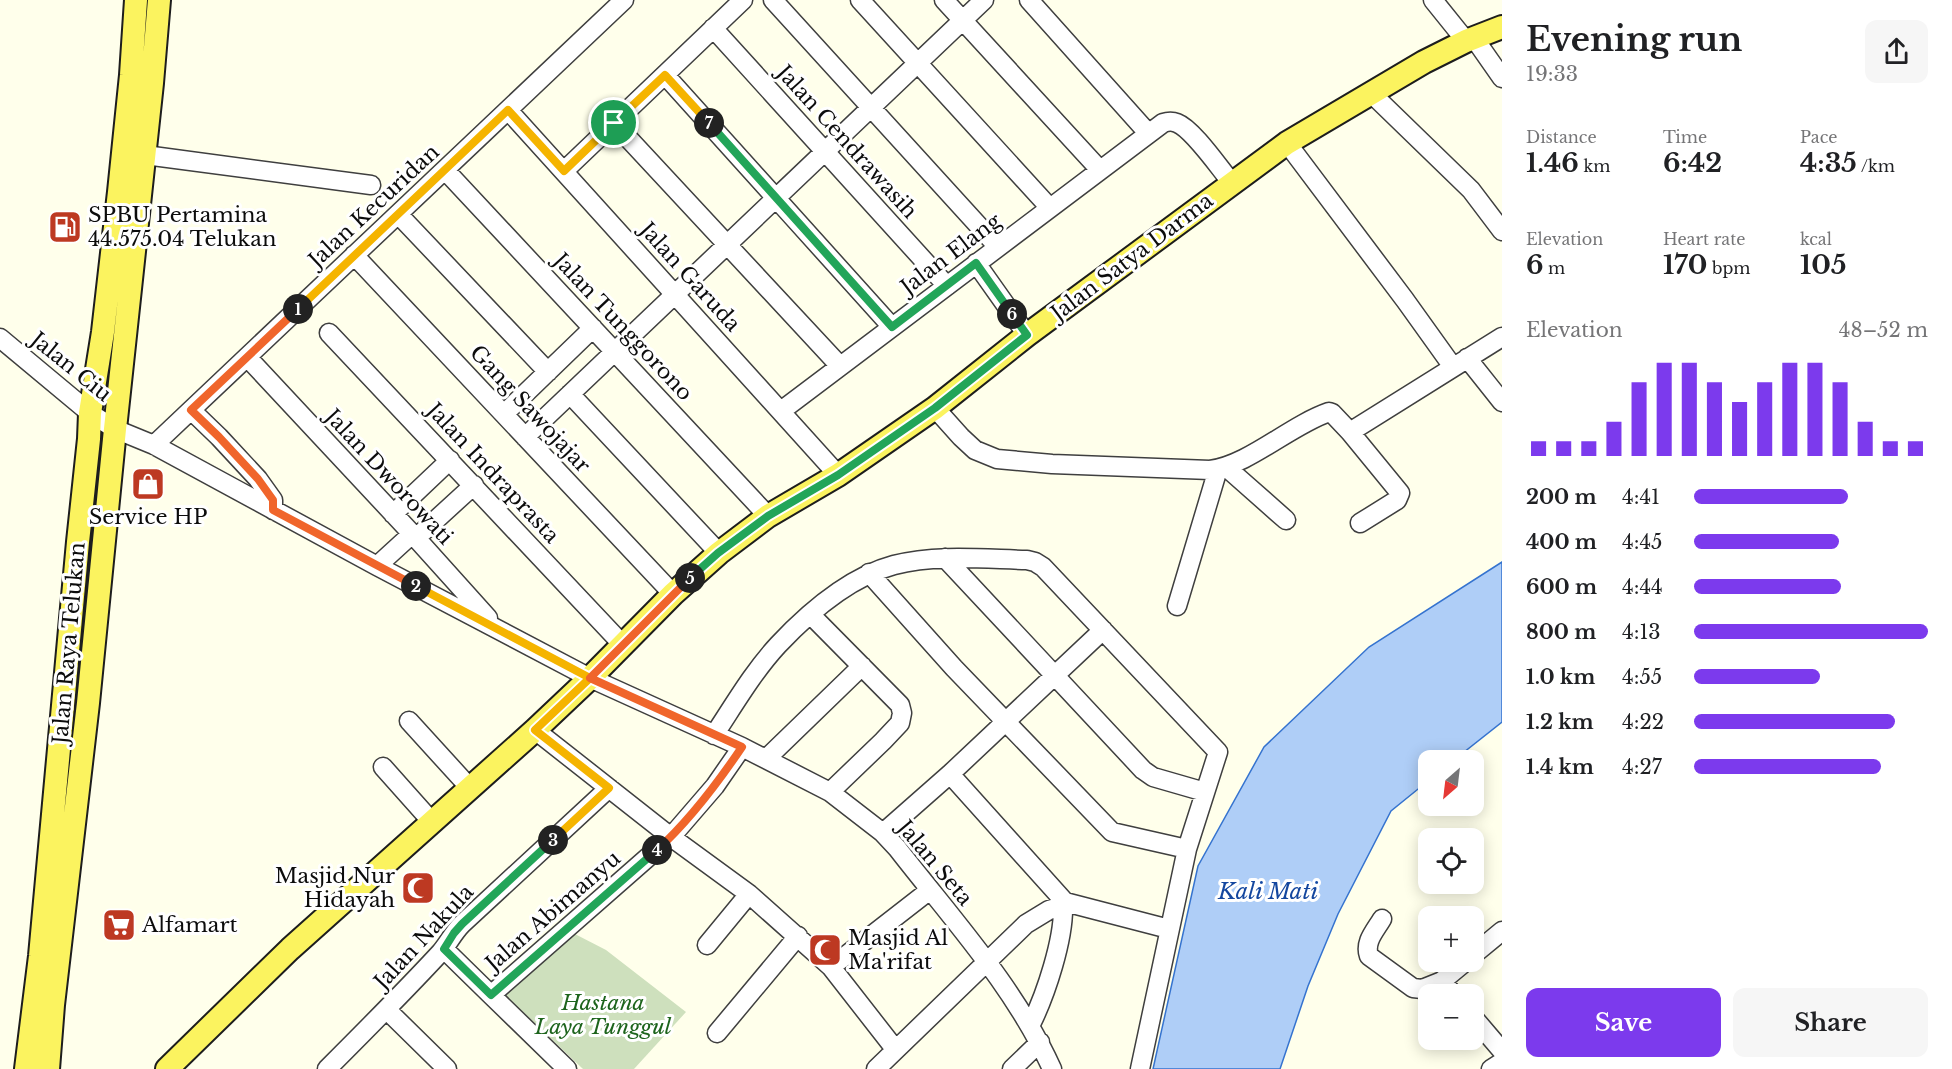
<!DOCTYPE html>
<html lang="en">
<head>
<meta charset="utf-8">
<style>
	body { margin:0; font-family:"Libre Baskerville",serif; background:#f6f6f6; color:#202124; height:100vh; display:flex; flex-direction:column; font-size:22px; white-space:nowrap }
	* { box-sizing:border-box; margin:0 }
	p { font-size:20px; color:#757577 }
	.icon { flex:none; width:33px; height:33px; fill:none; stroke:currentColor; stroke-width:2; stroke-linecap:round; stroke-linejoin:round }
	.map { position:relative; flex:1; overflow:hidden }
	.details { display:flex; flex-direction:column; background:#fff; width:450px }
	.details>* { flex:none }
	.needle { width:39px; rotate:208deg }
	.controls { position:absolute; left:1418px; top:750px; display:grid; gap:12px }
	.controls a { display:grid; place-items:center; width:66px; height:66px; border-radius:12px; background:#fff; box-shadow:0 3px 15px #0003; font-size:30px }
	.pin { position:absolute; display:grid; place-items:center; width:51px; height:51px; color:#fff; margin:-26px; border:3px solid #fff; border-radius:50%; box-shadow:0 2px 6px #0007 }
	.km { position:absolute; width:30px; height:30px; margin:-15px; border-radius:50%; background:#222; color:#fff; font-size:16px; line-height:30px; text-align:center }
	.round { display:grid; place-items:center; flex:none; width:63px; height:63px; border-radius:12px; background:#f6f6f6 }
	.overview { display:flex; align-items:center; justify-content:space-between; height:102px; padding:0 24px }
	h1 { font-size:33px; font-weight:700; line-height:45px }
	.stats { display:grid; grid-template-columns:repeat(3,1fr); gap:9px; height:102px; padding:6px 24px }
	.stats div { display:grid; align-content:center }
	.stats b { font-size:26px; font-weight:700 }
	.stats small { font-size:16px; font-weight:400 }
	.stats p { font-size:16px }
	.chart { height:168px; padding:12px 24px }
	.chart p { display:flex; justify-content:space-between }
	.chart svg { width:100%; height:108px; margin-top:6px; stroke:#7c3aed; stroke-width:6 }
	.cta { display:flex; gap:12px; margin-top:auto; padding:12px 24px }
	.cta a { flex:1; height:69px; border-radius:12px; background:#7c3aed; color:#fff; font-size:24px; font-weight:700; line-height:69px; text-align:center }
	.cta a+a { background:#f6f6f6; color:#202124 }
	ul { padding:0 24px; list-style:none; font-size:20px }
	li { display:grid; grid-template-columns:96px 72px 1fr; align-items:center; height:45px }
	li i { height:15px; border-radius:8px; background:#7c3aed }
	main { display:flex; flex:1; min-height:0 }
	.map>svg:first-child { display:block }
	.cemetery { fill:#cee0bd }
	.water { fill:#afcef7; stroke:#3573cf; stroke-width:1.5 }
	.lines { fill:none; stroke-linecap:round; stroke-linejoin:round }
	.minor-casing { stroke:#3f3f3f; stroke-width:21 }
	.major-casing { stroke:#1d1d1d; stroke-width:26 }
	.minor { stroke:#fff; stroke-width:18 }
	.major { stroke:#fbf35f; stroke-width:22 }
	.split-1-casing { stroke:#fff; stroke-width:12 }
	.split-2-casing { stroke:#fff; stroke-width:12 }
	.split-3-casing { stroke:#fff; stroke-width:12 }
	.split-4-casing { stroke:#fff; stroke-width:12 }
	.split-5-casing { stroke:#fff; stroke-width:12 }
	.split-6-casing { stroke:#fff; stroke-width:12 }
	.split-7-casing { stroke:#fff; stroke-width:12 }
	.split-8-casing { stroke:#fff; stroke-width:12 }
	.split-1 { stroke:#f5b400; stroke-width:8 }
	.split-2 { stroke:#f0652b; stroke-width:8 }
	.split-3 { stroke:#f5b400; stroke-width:8 }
	.split-4 { stroke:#22a559; stroke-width:8 }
	.split-5 { stroke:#f0652b; stroke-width:8 }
	.split-6 { stroke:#22a559; stroke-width:8 }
	.split-7 { stroke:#22a559; stroke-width:8 }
	.split-8 { stroke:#f5b400; stroke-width:8 }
	.labels { text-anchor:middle; stroke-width:6; stroke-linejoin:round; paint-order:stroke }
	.street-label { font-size:21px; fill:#0c0c0c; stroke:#fff }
	.poi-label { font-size:21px; fill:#0c0c0c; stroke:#fff; text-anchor:start }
	.park-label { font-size:21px; font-style:italic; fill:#1d641c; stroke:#fff }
	.water-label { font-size:22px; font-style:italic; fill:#14479f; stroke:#fff }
</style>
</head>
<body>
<main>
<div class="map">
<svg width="1502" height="1069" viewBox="0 0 1502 1069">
	<rect width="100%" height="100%" fill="#ffffeb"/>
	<path class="cemetery" d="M573,933l33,17 80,62 -52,57h-51l-79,-75z"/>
	<path class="water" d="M1502,562v160l-48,38h-26v21l-37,30 -53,103 -30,72 -28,83h-127l45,-203 66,-119 105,-100z"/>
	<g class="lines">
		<defs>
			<path id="minor" d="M773,0l225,247
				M860,0l190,208
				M944,0l156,170
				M1029,0l119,133
				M1433,0l33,41
				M713,28l234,258
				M1474,38l28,40
				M665,75l227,252
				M1371,93l100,97 31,41
				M508,110l330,365
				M614,123l226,243
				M1287,143l118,157 48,67
				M145,155l226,30
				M445,170l323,346
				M564,171l179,-171
				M398,214l150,158
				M354,255l319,339
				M976,263l51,72
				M329,333l294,312
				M0,338l90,75 25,16 39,16 223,121 213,112 152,69 88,45 53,41 14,15c55,71 118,139 155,221
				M247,357l169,181 72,80
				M1467,358l35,44
				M570,394l149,159
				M935,408l26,29 14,13 22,9 55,5 158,6c39,-5 79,-44 119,-58l3,1 18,19 152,-95
				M191,410l28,27 39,42 15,21v10
				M781,411l382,-288c6,-2 9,-2 14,0 16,6 43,46 55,60
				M504,414l89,-86
				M1350,432l50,61 -3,7 -37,23
				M525,437l459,-437
				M154,445l470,-445
				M1226,467l60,53
				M393,514l57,-54
				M416,538l58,-53
				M945,558l198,212 10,7 52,15
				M377,566l35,-32
				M869,573l85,95 158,164 75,17
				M1177,606l41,-137
				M811,615l89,90 2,8 -2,10 -17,18 -53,51
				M409,721l61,67
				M535,730l136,107 78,57 82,73 99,-77
				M714,735c20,-30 39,-63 64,-90 31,-33 71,-68 116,-80 43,-11 89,-6 133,-5l8,2 8,5 175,185 -31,97 -47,220
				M766,759l96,-93
				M383,767l49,55
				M950,774l115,128 104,27
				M883,833l67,-59 153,-144
				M1382,919c-7,12 -18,23 -13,37l44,32 9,1 20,-8 11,13
				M707,945l42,-51
				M444,949l47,46
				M1473,955l29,-24
				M831,967l64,82
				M1442,981l23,-19
				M387,1010l60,59
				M1473,1017l29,34
				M1031,1024c15,-30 33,-85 32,-118
				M717,1033l81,-97
				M327,1069c38,-38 76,-76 113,-116 8,-9 13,-20 22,-29l147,-136
				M567,1069l-76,-74 180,-158 44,-51 27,-39
				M876,1069l150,-145 23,-14 14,-4 2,-4
				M1012,1069l28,-27
				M1491,1069l11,-7"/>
			<path id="major" d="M26,1069l14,-113 38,-414 11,-103 1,-26 13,-81 16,-140 12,-117 5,-75
				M48,1069l5,-64 35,-302 27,-274 37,-346 7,-83
				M167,1069l123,-120 245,-219 55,-52 83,-84 46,-41 49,-37 70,-41 97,-67 92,-73 260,-192 137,-81 42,-21 36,-14"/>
		</defs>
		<use href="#minor" class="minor-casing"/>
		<use href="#major" class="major-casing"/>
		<use href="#minor" class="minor"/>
		<use href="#major" class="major"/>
	</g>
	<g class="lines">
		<defs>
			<path id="split-1" d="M298,309l210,-199 56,61 50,-48"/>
			<path id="split-2" d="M298,309l-107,101 28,27 39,42 15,21v10l143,76"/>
			<path id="split-3" d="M416,586l174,92 -55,52 74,58 -56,52"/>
			<path id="split-4" d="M553,840l-91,84 -8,9 -10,16 47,46 166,-145"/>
			<path id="split-5" d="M657,850c33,-30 60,-66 85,-103l-152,-69 100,-100"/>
			<path id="split-6" d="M690,578l28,-25 50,-37 70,-41 97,-67 92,-73 -15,-21"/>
			<path id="split-7" d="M709,123l183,204 84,-64 36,51"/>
			<path id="split-8" d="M614,123l51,-48 44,48"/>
		</defs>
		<use href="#split-1" class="split-1-casing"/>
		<use href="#split-2" class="split-2-casing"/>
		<use href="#split-3" class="split-3-casing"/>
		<use href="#split-4" class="split-4-casing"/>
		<use href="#split-5" class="split-5-casing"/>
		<use href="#split-6" class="split-6-casing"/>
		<use href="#split-7" class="split-7-casing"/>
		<use href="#split-8" class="split-8-casing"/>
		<use href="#split-1" class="split-1"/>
		<use href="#split-2" class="split-2"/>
		<use href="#split-3" class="split-3"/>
		<use href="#split-4" class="split-4"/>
		<use href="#split-5" class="split-5"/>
		<use href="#split-6" class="split-6"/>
		<use href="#split-7" class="split-7"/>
		<use href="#split-8" class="split-8"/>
	</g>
	<defs>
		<symbol id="fuel-square" viewBox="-11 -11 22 22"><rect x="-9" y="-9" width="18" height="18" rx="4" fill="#bd3922" stroke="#fff"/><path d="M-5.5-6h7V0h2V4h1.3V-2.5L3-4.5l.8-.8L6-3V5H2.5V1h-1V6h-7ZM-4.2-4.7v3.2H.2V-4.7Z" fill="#fff"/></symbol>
		<symbol id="shop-square" viewBox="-11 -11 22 22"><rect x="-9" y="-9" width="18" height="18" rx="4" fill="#bd3922" stroke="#fff"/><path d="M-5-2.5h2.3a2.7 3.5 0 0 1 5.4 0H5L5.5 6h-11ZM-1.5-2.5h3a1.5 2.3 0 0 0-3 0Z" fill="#fff"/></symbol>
		<symbol id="mosque-square" viewBox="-11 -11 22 22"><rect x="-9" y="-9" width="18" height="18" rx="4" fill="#bd3922" stroke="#fff"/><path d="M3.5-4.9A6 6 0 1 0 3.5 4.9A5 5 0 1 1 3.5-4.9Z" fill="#fff"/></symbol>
		<symbol id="supermarket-square" viewBox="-11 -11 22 22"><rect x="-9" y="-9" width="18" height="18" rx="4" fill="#bd3922" stroke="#fff"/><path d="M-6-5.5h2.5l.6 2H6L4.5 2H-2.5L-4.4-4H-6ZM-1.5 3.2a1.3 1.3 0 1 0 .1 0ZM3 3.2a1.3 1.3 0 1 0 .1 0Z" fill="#fff"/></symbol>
	</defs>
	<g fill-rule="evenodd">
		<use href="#fuel-square" x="46" y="208" width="38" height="38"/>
		<use href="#shop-square" x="129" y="465" width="38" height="38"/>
		<use href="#mosque-square" x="399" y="869" width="38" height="38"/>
		<use href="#supermarket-square" x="100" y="906" width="38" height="38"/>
		<use href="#mosque-square" x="806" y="931" width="38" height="38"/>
	</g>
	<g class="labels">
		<g class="street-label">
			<text transform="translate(847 142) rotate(48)" y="7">Jalan Cendrawasih</text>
			<text transform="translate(374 206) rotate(-43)" y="7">Jalan Kecuridan</text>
			<text transform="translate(951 254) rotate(-37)" y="7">Jalan Elang</text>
			<text transform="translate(1132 257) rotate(-37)" y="7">Jalan Satya Darma</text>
			<text transform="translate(690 277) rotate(48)" y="7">Jalan Garuda</text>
			<text transform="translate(623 327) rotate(47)" y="7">Jalan Tunggorono</text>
			<text transform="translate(71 367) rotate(39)" y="7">Jalan Ciu</text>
			<text transform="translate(530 409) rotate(47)" y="7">Gang Sawojajar</text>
			<text transform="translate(493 473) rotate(47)" y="7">Jalan Indraprasta</text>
			<text transform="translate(389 477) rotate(47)" y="7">Jalan Dworowati</text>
			<text transform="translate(69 643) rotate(-85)" y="7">Jalan Raya Telukan</text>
			<text transform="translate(935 863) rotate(50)" y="7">Jalan Seta</text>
			<text transform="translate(553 911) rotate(-41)" y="7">Jalan Abimanyu</text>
			<text transform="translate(424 937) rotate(-47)" y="7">Jalan Nakula</text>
		</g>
		<g class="poi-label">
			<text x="88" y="222">SPBU Pertamina<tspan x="88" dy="24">44.575.04 Telukan</tspan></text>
			<text x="148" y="524" text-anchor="middle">Service HP</text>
			<text x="395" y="883" text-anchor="end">Masjid Nur<tspan x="395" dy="24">Hidayah</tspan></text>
			<text x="142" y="932">Alfamart</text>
			<text x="848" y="945">Masjid Al<tspan x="848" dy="24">Ma'rifat</tspan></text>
		</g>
		<g class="park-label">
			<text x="603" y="1010">Hastana<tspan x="603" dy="24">Laya Tunggul</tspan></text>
		</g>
		<g class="water-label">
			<text x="1268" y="899">Kali Mati</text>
		</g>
	</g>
</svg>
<div class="controls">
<a><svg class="needle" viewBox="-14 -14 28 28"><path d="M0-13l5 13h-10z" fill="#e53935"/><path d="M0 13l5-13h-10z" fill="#757577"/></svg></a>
<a><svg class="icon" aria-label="locate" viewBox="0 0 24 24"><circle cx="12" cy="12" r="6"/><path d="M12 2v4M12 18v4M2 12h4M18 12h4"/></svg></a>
<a>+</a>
<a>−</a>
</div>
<div class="pin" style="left:614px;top:123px;background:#1e9e55"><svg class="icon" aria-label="arrive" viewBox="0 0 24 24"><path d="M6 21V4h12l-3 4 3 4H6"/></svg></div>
<b class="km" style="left:298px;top:309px">1</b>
<b class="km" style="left:416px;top:586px">2</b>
<b class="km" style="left:553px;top:840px">3</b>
<b class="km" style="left:657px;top:850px">4</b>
<b class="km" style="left:690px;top:578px">5</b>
<b class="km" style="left:1012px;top:314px">6</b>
<b class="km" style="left:709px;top:123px">7</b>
</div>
<section class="details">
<div class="overview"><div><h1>Evening run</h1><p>19:33</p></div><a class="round"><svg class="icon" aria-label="share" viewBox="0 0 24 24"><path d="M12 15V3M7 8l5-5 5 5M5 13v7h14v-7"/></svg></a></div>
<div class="stats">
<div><p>Distance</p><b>1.46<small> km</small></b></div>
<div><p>Time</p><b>6:42</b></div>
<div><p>Pace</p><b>4:35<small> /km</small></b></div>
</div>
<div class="stats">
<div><p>Elevation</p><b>6<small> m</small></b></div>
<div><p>Heart rate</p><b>170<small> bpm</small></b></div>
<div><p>kcal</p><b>105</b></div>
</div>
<div class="chart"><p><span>Elevation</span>48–52 m</p>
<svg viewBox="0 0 160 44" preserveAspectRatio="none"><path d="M5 44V38M15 44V38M25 44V38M35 44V30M45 44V14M55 44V6M65 44V6M75 44V14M85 44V22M95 44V14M105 44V6M115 44V6M125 44V14M135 44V30M145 44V38M155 44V38"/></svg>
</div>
<ul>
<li><b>200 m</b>4:41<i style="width:66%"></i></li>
<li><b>400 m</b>4:45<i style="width:62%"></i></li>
<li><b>600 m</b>4:44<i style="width:63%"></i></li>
<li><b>800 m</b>4:13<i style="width:100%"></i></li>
<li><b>1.0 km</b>4:55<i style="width:54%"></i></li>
<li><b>1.2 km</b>4:22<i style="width:86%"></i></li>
<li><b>1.4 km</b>4:27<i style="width:80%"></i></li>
</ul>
<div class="cta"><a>Save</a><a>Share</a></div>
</section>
</main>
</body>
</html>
